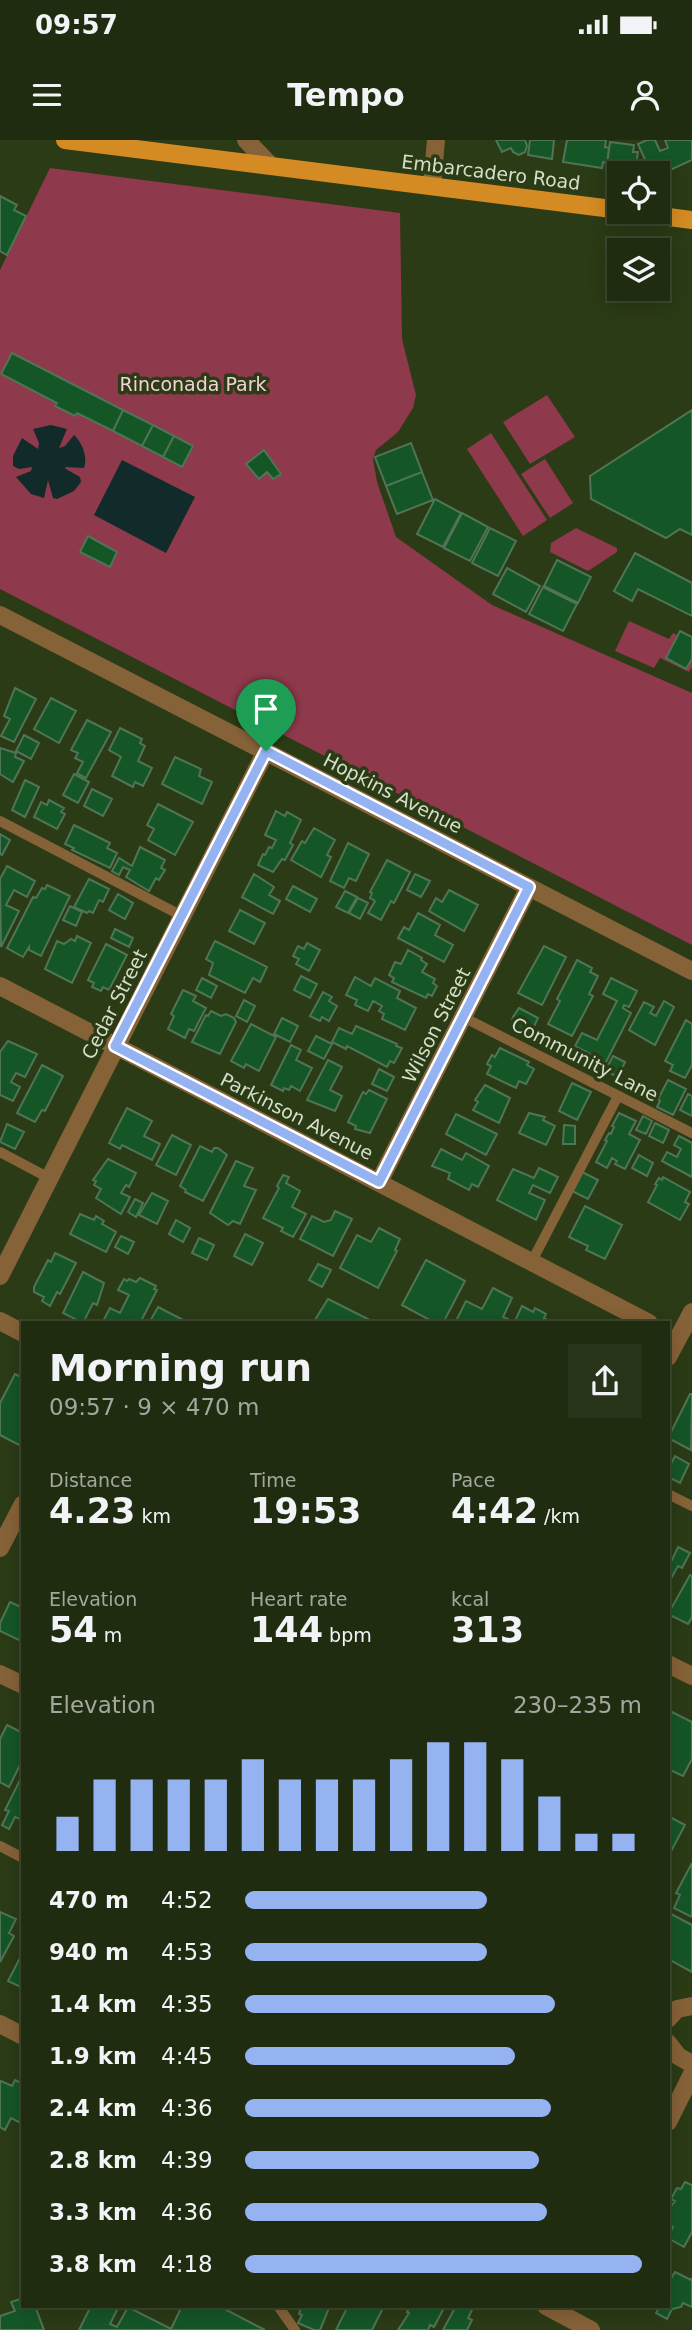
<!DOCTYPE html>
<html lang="en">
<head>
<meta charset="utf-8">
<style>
	body { margin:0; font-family:"DejaVu Sans",sans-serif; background:#283419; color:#f1f3f6; height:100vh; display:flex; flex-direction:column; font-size:26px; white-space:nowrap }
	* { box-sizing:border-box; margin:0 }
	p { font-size:23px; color:#a2a79f }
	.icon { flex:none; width:38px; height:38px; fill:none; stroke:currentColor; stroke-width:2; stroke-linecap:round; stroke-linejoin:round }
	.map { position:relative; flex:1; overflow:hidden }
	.side { position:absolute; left:21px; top:1181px; width:649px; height:987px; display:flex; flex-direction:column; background:#202c10; border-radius:0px; box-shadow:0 4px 18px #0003,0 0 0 2px #3d4830 }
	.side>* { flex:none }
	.buttons { position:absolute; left:607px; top:21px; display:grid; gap:14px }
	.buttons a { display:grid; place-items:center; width:63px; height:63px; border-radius:0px; background:#202c10; box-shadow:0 4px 18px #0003,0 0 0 2px #3d4830; font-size:35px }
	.pin { position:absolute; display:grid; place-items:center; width:60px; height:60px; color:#fff; margin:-72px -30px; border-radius:50% 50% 50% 0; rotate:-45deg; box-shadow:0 0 7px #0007 }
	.pin .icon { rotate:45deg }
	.round { display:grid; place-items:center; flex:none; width:74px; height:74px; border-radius:0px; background:#283419 }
	.summary { display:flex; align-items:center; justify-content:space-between; height:119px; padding:0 28px }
	h1 { font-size:38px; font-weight:700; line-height:52px }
	.figures { display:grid; grid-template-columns:repeat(3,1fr); gap:10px; height:119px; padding:7px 28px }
	.figures div { display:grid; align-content:center }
	.figures b { font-size:35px; font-weight:700 }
	.figures small { font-size:19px; font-weight:400 }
	.figures p { font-size:19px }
	.chart { height:196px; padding:14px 28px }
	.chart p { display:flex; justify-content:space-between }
	.chart svg { width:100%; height:126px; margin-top:7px; stroke:#95b2f1; stroke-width:6 }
	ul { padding:0 28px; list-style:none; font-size:23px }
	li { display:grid; grid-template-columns:112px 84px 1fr; align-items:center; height:52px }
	li i { height:18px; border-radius:9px; background:#95b2f1 }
	.status { display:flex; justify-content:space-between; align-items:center; height:49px; padding:0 35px; background:#202c10; direction:ltr }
	.status svg { height:19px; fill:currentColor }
	header { display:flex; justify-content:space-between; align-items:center; height:91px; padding:0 28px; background:#202c10; font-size:32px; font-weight:700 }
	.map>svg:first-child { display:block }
	.green { fill:#8e394c }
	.water { fill:#102b29 }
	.building { fill:#155627; stroke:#507456; stroke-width:2 }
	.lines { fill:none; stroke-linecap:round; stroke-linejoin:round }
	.service { stroke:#866238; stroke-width:10 }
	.minor { stroke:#866238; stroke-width:18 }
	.tertiary { stroke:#866238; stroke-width:18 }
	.primary { stroke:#d58b23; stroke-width:18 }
	.route-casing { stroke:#fff; stroke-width:14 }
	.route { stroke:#95b2f1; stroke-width:9 }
	.labels { text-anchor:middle; stroke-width:7; stroke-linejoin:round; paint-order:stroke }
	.street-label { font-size:19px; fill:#d4dfc9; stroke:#2b3b15 }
	.park-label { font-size:19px; fill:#f3d0d5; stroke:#2b3b15 }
</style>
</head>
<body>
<div class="status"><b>09:57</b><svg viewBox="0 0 49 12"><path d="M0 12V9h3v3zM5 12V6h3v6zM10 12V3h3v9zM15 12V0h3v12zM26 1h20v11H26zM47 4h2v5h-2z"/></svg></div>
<header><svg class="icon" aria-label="menu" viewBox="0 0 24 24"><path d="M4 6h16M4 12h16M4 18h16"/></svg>Tempo<svg class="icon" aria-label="person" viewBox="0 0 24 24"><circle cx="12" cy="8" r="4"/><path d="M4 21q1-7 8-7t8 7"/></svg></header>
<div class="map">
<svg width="692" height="2190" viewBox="0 0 692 2190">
	<rect width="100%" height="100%" fill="#2b3b15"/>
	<path class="green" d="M50,28l350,45 2,126 14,56 -3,13 -15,24 -22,18 -3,9 4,23 19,55 96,68 200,88v252l-692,-356v-319z
		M547,255l28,42 -45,27 -27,-42z
		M491,293l56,87 -24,16 -56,-87z
		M545,319l28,44 -23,15 -29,-44z
		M576,388l41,20v4l-29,19 -38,-19 1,-9z
		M629,481l40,18 4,-6 19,10v24l-3,5 -29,-14 -6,10 -39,-17z"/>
	<path class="water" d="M51,285l16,4 -8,19 6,-2 9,-11c8,7 14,22 10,33l-19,-1 1,2 14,8 1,5 -7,9 -17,8 -4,-1 -5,-18 -4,18 -13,-4 -15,-17 15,-6 1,-4 -13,2 -6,-3v-10l9,-18 16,11 1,-6 -6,-14z
		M122,320l73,37 -29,56 -72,-38z"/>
	<path class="building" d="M496,0h29l2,6 -2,6 -6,3 -6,-3 -2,-4 -9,4z
		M530,0h24l-2,19 -24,-4z
		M567,0h39l-1,7 4,1 -2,15 -4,-1 -1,6 -39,-6z
		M647,0h8l5,11 8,-3 -3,-8h27v20l-24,11 -2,-3 -15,5 -13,-29z
		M610,2l24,3 -1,7h5l-3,18 -28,-5z
		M0,56l17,9 -3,5 12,6 -19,39 -7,-4z
		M12,213l111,57 -10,21 -36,-18 -2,3 -20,-10 2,-3 -56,-29z
		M123,270l30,15 -11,21 -29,-15z
		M692,270v125l-12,-6 -14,9 -75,-39 -1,-23z
		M153,285l21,11 -11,21 -21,-11z
		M174,296l19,10 -11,21 -19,-10z
		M411,303l11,29 -36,14 -11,-29z
		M264,310l17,24 -8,5 -6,-7 -8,7 -13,-15z
		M422,332l11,28 -36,14 -11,-28z
		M435,359l26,14 -18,34 -26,-13z
		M462,373l26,14 -18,34 -26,-13z
		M490,388l26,13 -18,35 -26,-13z
		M88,396l29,16 -7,15 -30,-15z
		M635,413l57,30v33l-54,-27 -6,12 -18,-10z
		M557,420l34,17 -13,26 -34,-17z
		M507,428l33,18 -14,26 -33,-18z
		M543,447l34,17 -14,27 -34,-17z
		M680,491l12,6v22l-6,10 -20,-11z
		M15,548l21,11 -22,43 -13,-6 9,-17 -6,-3z
		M51,558l25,13 -17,32 -25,-14z
		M87,580l24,12 -25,46 -9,-5 6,-11 -8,-4 3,-5 -7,-3z
		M120,588l22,11 -2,4 5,3 -7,15 14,7 -9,18 -8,-4 -2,5 -21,-11 9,-19 -12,-7z
		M24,595l15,8 -8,16 -15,-8z
		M0,608l16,5 -1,4 9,4 -11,21 -13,-8z
		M175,617l26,12 -2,7 13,6 -10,22 -40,-20z
		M74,634l15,8 -11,21 -15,-8z
		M25,640l14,7 -14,30 -13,-7z
		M92,649l20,10 -9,17 -19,-10z
		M49,660l15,8 -3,4 4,2 -8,15 -23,-12 7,-15 6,3z
		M158,664l35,18 -18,33 -27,-15 6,-11 -7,-4z
		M276,671l9,5 2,-4 14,8 -11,23 3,2 -8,15 -3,-1 -9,13 -15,-7 5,-11 2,1 4,-8 3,1 4,-8 -11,-5z
		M74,685l36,18 -3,5 10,5 -7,15 -38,-18 2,-2 -9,-4z
		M314,688l21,12 -8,15 4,2 -10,20 -30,-17 11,-19 3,2z
		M0,694l10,6 -8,15 -2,-1z
		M348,703l21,11 -13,27 -7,-3 -5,10 -14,-7z
		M140,707l25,13 -4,8 4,2 -6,10 -3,-2 -7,13 -23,-14 4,-7 -7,-3 -4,8 -7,-4 7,-13 13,8z
		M387,720l23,12 -16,31 -3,-2 -10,19 -13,-7 7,-12 -5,-3 2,-5 -2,-1z
		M7,726l28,15 -8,16 -13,-7 -8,15 13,6 -18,36 -1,-68z
		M254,734l20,13 -5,8 11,6 -7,13 -31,-17z
		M415,734l15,7 -9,16 -14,-7z
		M89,739l20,10 -6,13 -4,-2 -6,13 -4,-2 -2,2 -13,-6z
		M47,745l23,11 -29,60 -12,-6v-3l-6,10 -16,-9 26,-51 3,1 6,-10 3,1z
		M293,746l24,13 -7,13 -24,-13z
		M449,750l29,15 -14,26 -35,-20 7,-13 6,4z
		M345,751l12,6 -9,16 -12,-6z
		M118,754l15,9 -8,16 -16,-9z
		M358,758l10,5 -8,16 -11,-6z
		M70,766l12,6 -6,14 -13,-6z
		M240,770l25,13 -11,21 -25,-13z
		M418,773l22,12 -5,10 18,10 -9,17 -46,-24 6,-11 5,3z
		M115,789l18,9 -4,9 -18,-9z
		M77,796l14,7 -19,40 -27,-14 12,-28 7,3 7,-5 4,2z
		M215,801l52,26 -7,15 -7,-4 -8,15 -36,-18 4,-12 -7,-4z
		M307,803l13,7 -11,21 -13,-7 3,-5 -6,-3 5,-10 6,3z
		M106,804l21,11 -18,35 -6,-3 -2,4 -9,-4 2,-4 -6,-3z
		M544,806l22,11 -24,48 -24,-12z
		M408,810l14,8 -1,2 6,4 -5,8 13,7 -2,4 4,3 -5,10 -4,-2 -2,4 -34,-16 2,-4 -5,-3 6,-13 6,2z
		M577,820l15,8 -2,4 8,4 -9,18 4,2 -21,40 -24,-12 12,-23 -3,-2z
		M301,836l16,8 -7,14 -16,-8z
		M355,837l16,9 4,-8 25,13 -3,7 19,10 -11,22 -23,-11 2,-5 -5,-3 3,-5 -9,-5 -5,10 -13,-6 2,-5 -11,-5z
		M202,838l15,8 -6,12 -15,-8z
		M611,838l26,13 -8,16 -5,-2 -1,3 8,5 -27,53 -16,-8 2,-4 -15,-8 7,-13 15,7 20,-39 -14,-7z
		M183,850l13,6 -3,5 13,7 -12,23 -5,-2 -4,9 -17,-9 6,-13 -3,-2z
		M323,852l9,5 -3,4 8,5 -8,15 -7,-4 -2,4 -10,-5z
		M244,860l11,6 -8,16 -11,-6z
		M664,861l10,6 -19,38 -26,-15 15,-28 10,5 -4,6 6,3z
		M519,868l19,10 -8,17 -19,-10 2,-8z
		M211,871l10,5 5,-2 8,4 2,4 -16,32 -28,-12 14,-27 2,1z
		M282,878l16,8 -8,16 -16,-8z
		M686,880l6,4v41l-7,13 -15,-7 3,-6 -8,-4z
		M251,884l25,13 -17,34 -13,-7 -2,4 -13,-7z
		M356,886l41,18 -1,2 6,2 -8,15 -4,-2 -3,6 -40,-21 -1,3 -14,-7 7,-14 13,6z
		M316,896l16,8 -8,15 -16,-8z
		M8,901l29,13 -12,23 -9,-4 -5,9 9,5 -7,14 -13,-6v-43z
		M291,905l10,5 -5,10 16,8 -12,23 -9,-5 -2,4 -5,-2 -1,3 -12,-6z
		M500,908l29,14 -2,3 7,4 -8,15 -7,-3 -3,7 -29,-14 4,-8 -4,-2 5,-9 3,2z
		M613,916l12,6 -7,15 -13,-6z
		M328,920l14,7 -12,23 12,6 -7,15 -28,-11z
		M42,925l21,11 -18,35 -3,-1 -7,12 -18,-9z
		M379,929l15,8 -7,14 -15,-7z
		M668,940l18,9 -13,26 -16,-8 3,-6 -2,-2z
		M572,943l19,9 -14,28 -18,-9z
		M485,945l25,13 -11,25 -26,-13 5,-8 -3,-2z
		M369,950l18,9 -17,34 -15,-4 1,-3 -8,-4 15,-30 3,2z
		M688,954l4,2v20l-12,-6z
		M127,968l25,13 -8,15 16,8 -8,16 -30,-15 -2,4 -11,-6z
		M529,973l16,4 -2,3 12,6 -9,19 -27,-12z
		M619,973l17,8 -7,13 11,6 -15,29 -10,-5 2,-3 -5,-3 -5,10 -11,-6 11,-21 -2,-1 4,-7 2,1 3,-7 -2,-1z
		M456,974l41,20 -11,21 -40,-21z
		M643,976l9,5 -6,13 -10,-4z
		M655,983l14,7 -6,13 -14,-7z
		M7,984l17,8 -9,17 -15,-7z
		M564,985l11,1v18h-12z
		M172,995l19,10 -15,30 -20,-10z
		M679,996l13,7v34l-30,-16 5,-9 10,5 4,-8 -7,-4z
		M200,1006l12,6 2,-4h4l9,7 -24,46 -18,-9 1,-2 -6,-4z
		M441,1009l21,11 4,-7 23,13 -11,21 -6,-3 -3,6 -21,-11 2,-6 -18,-7z
		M639,1015l14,8 -6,13 -15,-8z
		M108,1019l28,14 -7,14 -3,-2 -5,8 9,4 -9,17 -25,-16 5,-9 -7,-4 2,-4 -3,-1z
		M236,1021l17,7 -9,18 12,4 -16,34 -7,-3 -5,4 -18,-12z
		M539,1028l19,9 -8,16 -17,-8 -4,8 16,7 -9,20 -39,-20 16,-31 21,9z
		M582,1032l16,8 -10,19 -16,-8z
		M283,1035l6,2 -3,6 14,8 -8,16 14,7 -13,23 -12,-6 2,-3 -20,-10 16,-30 -2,-2z
		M663,1037l27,15 -5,10 4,2 -9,16 -32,-18 9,-17 -2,-1 4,-6 3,2z
		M152,1053l16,8 -11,23 -18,-9z
		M135,1059l8,4 -7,14 -8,-5z
		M585,1066l37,19 -17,34 -19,-9 2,-4 -19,-9z
		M335,1071l17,8 -19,37 -33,-17 12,-23 12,6 7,-2z
		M80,1074l14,6 2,-4 8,5 -2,3 14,8 -10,20 -36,-18z
		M176,1080l14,8 -7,14 -14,-8z
		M379,1088l21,11 -5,11 2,1 -19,37 -38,-20 17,-33 14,7z
		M245,1094l18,9 -11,22 -18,-9z
		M121,1096l13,6 -6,12 -13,-7z
		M199,1098l15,7 -7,15 -15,-7z
		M55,1113l21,10 -16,31 -3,-2 -7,14 -8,-5 2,-4 -10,-5v-5l14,-27 3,2z
		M426,1120l39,21 -22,42h-8l-33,-18z
		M318,1124l13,6 -9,17 -13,-7z
		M83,1132l21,11 -7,22 -4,-2 -10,20 -20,-10z
		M140,1138l16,8 -2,3 3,1 -17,33h-38l8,-15 10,5 9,-18 -11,-5 6,-11 3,2 2,-2 7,3z
		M493,1148l19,10 -9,19 5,2 -2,4h-51l11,-22 16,8z
		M328,1159l42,21 -1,3h-56z
		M522,1166l11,6 2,-4 11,6 -2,4 9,5h-39z
		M158,1167l31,16h-40z
		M15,1234l8,4v60l-4,7 -19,-10v-32z
		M690,1254h2l-1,56 -23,-12z
		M675,1316l14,8 -9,19 -12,-6v-7z
		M678,1407l12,6 -8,15 -4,-2 -10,18v-26l4,2z
		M690,1435l2,1v41l-4,7 -20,-10z
		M10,1462l13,6v34l-23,-11v-8z
		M670,1571l22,11v37l-9,17 -15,-7z
		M7,1585l16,8v26l-14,28 -9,-5v-43z
		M23,1634v40l-3,5 -5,-2 -6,12 -7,-4 7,-14 -4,-1z
		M668,1676l17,9 -17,32z
		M692,1723v54l-18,-9 6,-13 -4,-2z
		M0,1772l16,7 -7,14 5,3 -14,26z
		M671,1774l21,11v47l-24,-13v-41z
		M23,1812v36l-15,-7z
		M15,1940l8,4v37l-2,2 -10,-5 -6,12 -5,-3v-44l1,-2 11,5z
		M685,2042l7,3v47l-8,15 -16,-9 5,-11 -5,-3v-14l7,-9 -4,-2 6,-11 4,1z
		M675,2132l16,8 1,-2v29l-9,-4 -2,4 -9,2 -5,10 -11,-6 4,-7h8v-23z
		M23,2158v8h12l9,24h-44v-14l15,-5 -4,-9z
		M91,2166h28l-9,18 7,3 11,-20 43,22 11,-23h37l46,24h-186z
		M302,2166h28l-10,24h-6l-16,-7 4,-8 -3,-1z
		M348,2166h36l-12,24h-36z
		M410,2166h35l-11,21 -4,-2 -2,5h-30l11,-17 -2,-1z
		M456,2166h7l9,4 -4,8 4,2 -5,10h-24z"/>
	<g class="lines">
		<path class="service" d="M0,681l182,95
			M463,877l229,116
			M0,1012l49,26
			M531,1123l87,-167
			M668,1354l24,12
			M0,1706l23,12
			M278,2166l17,24"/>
		<path class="minor" d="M246,0l25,26
			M432,45l4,-45
			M0,475l692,356
			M0,846l649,337
			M379,1042l150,-295
			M0,1136l266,-525
			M0,1181l23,12
			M668,1217l24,-45
			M0,1408l23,-44
			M668,1524l24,12
			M0,1534l23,11
			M668,1879l9,-10 15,-3
			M668,1903l10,13 14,8
			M668,1982l24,-48"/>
		<path class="tertiary" d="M0,1884l23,12
			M546,2166l45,24"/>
		<path class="primary" d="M65,0l555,70
			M631,72l61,8"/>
	</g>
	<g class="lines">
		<defs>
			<path id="route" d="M266,611l263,136 -150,295 -264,-136z"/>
		</defs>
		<use href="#route" class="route-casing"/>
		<use href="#route" class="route"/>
	</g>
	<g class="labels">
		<g class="street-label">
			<text transform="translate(491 32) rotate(7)" y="7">Embarcadero Road</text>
			<text transform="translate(393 653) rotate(27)" y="7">Hopkins Avenue</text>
			<text transform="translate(114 864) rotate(-63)" y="7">Cedar Street</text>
			<text transform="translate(436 885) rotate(-63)" y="7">Wilson Street</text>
			<text transform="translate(585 919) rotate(27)" y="7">Community Lane</text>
			<text transform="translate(297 976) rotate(27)" y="7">Parkinson Avenue</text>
		</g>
		<g class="park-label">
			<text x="193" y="251">Rinconada Park</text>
		</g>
	</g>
</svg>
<div class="buttons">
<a><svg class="icon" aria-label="locate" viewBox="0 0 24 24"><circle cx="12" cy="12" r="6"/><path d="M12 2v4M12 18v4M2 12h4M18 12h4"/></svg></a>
<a><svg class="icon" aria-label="layers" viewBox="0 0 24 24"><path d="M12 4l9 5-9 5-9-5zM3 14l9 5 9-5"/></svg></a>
</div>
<div class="pin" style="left:266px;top:611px;background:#1e9e55"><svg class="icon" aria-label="arrive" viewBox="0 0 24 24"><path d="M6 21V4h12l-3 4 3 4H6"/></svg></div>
<section class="side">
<div class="summary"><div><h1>Morning run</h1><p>09:57 · 9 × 470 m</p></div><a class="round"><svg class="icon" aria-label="share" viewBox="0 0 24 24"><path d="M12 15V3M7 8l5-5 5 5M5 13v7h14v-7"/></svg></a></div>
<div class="figures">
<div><p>Distance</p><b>4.23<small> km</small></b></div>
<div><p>Time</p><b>19:53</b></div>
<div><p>Pace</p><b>4:42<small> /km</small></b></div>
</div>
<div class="figures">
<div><p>Elevation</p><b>54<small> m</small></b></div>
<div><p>Heart rate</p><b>144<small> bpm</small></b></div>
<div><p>kcal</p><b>313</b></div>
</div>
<div class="chart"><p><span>Elevation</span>230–235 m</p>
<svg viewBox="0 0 160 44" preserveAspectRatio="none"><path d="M5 44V32M15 44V19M25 44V19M35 44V19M45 44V19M55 44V12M65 44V19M75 44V19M85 44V19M95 44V12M105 44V6M115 44V6M125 44V12M135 44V25M145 44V38M155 44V38"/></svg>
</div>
<ul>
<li><b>470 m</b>4:52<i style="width:61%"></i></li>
<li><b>940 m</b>4:53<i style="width:61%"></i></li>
<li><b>1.4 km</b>4:35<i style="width:78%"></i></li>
<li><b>1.9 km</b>4:45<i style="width:68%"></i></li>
<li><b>2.4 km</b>4:36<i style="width:77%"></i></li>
<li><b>2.8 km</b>4:39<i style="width:74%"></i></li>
<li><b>3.3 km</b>4:36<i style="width:76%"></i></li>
<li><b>3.8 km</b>4:18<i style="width:100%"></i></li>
</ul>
</section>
</div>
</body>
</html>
